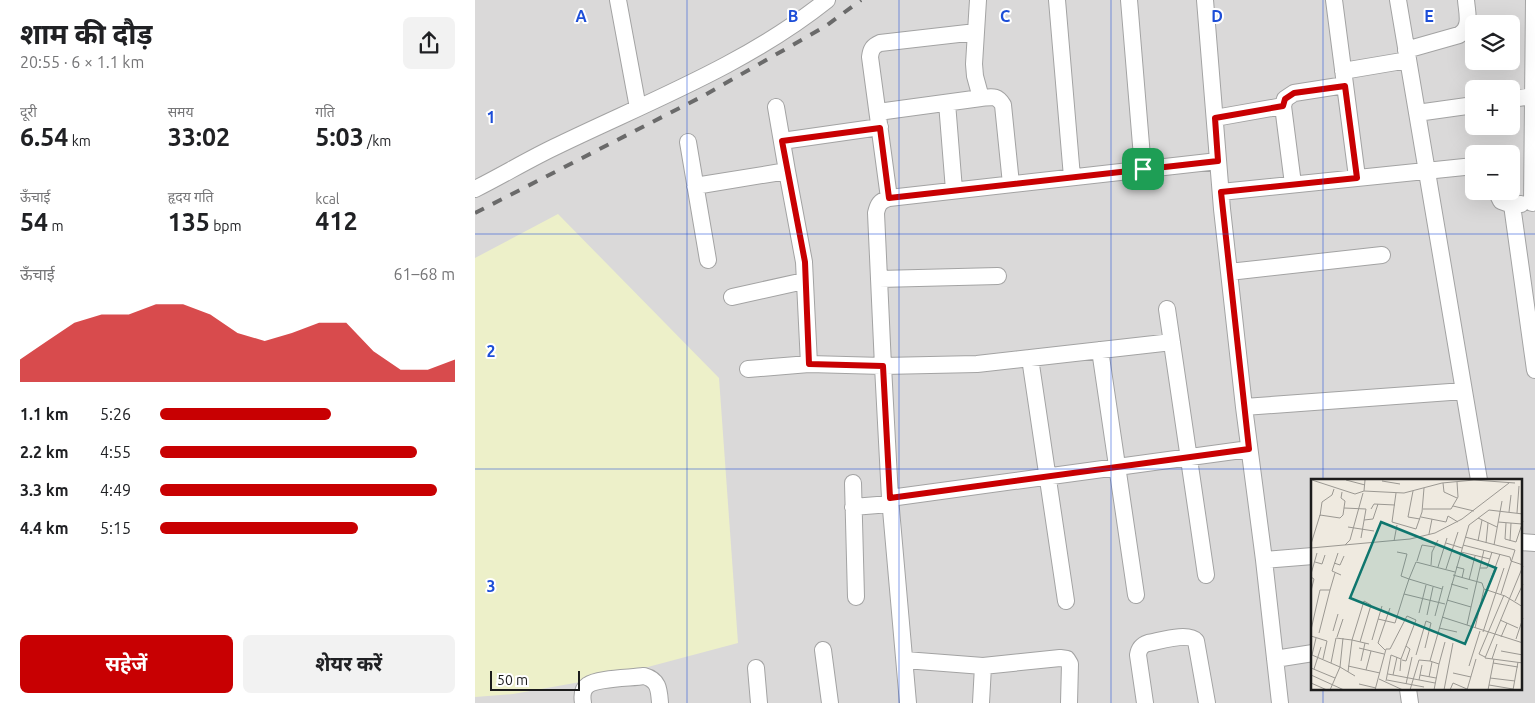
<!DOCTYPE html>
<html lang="hi">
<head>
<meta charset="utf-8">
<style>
	body { margin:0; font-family:Ubuntu,"Noto Sans Devanagari",sans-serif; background:#f2f2f2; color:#202124; height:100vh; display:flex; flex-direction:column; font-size:19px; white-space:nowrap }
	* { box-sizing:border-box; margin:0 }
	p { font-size:16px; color:#757577 }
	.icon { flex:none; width:28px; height:28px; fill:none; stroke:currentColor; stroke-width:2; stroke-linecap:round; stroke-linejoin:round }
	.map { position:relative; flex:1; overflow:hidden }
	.details { display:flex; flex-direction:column; background:#fff; width:475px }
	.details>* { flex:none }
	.controls { position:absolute; left:990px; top:15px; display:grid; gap:10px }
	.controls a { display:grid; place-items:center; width:55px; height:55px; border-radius:8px; background:#fff; box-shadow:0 5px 20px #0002; font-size:25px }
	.scale { position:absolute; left:15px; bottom:12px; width:90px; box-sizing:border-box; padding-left:5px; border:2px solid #1c1c1c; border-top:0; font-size:14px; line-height:18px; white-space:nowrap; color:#1c1c1c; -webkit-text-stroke:4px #fff; paint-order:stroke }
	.pin { position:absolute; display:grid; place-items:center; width:42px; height:42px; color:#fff; margin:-21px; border-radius:10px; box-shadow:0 2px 8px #0006 }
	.round { display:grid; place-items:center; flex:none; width:52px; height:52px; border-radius:8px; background:#f2f2f2 }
	.headline { display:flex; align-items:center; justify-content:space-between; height:85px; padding:0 20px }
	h1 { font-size:28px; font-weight:700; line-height:38px }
	.stats { display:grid; grid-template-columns:repeat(3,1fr); gap:8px; height:85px; padding:5px 20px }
	.stats div { display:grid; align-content:center }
	.stats b { font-size:25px; font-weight:700 }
	.stats small { font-size:14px; font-weight:400 }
	.stats p { font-size:14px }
	.chart { height:140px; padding:10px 20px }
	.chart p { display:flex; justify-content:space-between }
	.chart svg { width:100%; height:90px; margin-top:5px; fill:#c80002; opacity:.7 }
	.button { display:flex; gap:10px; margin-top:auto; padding:10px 20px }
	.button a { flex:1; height:58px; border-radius:8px; background:#c80002; color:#fff; font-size:20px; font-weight:700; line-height:58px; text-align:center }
	.button a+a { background:#f2f2f2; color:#202124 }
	ul { padding:0 20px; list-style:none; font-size:16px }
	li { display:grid; grid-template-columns:80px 60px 1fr; align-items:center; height:38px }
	li i { height:12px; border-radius:6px; background:#c80002 }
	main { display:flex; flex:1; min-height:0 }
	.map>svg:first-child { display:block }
	.residential { fill:#dad9d9; fill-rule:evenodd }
	.farmland { fill:#edf0c9 }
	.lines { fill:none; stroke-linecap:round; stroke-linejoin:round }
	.minor-casing { stroke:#a3a3a3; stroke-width:18 }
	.minor { stroke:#fff; stroke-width:16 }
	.rail { stroke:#6a6a6a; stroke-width:4; stroke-dasharray:10 10; stroke-linecap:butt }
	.route-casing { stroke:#fff; stroke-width:10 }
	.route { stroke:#c80002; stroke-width:6 }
	.grid { fill:none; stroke:#1d4ed8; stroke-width:1; stroke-opacity:0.55 }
	.inset-road { fill:none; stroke:#9b9892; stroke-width:1 }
	.view { fill:#0f766e; fill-opacity:0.15; stroke:#0f766e; stroke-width:2.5 }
	.inset-edge { fill:none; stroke:#1c1c1c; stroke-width:2.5 }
	.grid-label { font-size:16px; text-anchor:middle; font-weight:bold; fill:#1d4ed8; stroke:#fff; stroke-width:4; stroke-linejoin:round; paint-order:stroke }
</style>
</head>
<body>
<main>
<section class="details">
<div class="headline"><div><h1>शाम की दौड़</h1><p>20:55 · 6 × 1.1 km</p></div><a class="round"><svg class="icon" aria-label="share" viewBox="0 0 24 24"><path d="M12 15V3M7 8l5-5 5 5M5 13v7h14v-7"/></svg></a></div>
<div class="stats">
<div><p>दूरी</p><b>6.54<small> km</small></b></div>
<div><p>समय</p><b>33:02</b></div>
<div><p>गति</p><b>5:03<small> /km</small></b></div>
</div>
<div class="stats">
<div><p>ऊँचाई</p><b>54<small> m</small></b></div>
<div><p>हृदय गति</p><b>135<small> bpm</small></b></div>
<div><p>kcal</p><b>412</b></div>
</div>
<div class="chart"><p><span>ऊँचाई</span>61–68 m</p>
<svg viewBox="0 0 160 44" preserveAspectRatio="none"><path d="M0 44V33L10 24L20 15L30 11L40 11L50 6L60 6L70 11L80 20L90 24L100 20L110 15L120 15L130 29L140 38L150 38L160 33V44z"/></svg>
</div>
<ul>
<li><b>1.1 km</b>5:26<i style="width:58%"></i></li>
<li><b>2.2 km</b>4:55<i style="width:87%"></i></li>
<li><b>3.3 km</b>4:49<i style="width:94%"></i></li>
<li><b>4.4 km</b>5:15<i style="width:67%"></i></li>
</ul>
<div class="button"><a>सहेजें</a><a>शेयर करें</a></div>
</section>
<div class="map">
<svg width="1060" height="703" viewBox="0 0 1060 703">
	<rect width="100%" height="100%" fill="#efeae0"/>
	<path class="residential" d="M0,0h1060v703h-1060zM999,24h37v37h-37zM999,89h37v37h-37zM999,154h37v37h-37zM838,480h208v209h-208z"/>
	<path class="farmland" d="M83,214l161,164 19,265 -124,33 -101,18 -38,3v-439z"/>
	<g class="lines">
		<defs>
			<path id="minor" d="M143,0l20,108
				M503,0l-4,64 1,12 6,22c11,-1 16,-3 22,7l8,79
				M582,0l15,177
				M654,0l14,169
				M730,0l17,209 22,198 20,153 16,143
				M859,0l23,177
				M923,0l66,391
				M931,50l53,-15c13,-7 8,-22 7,-35
				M868,71l65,-11
				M1036,99l22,-3
				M472,103l7,87
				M808,106l2,-7 9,-6 51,-8
				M301,107l11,64
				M403,112l103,-14
				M942,113l57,-8
				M740,118l68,-12 10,78
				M307,141l98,-14
				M213,142l20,118
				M220,186l92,-15 17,91 5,102 74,2 7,132
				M0,189c28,-14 56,-31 84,-44 91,-44 188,-81 268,-145
				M1021,191l5,10 11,4 9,-1
				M746,192l253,-26
				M414,198l-19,-141c1,-8 3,-11 10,-14l96,-11
				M1057,203l2,-203
				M1037,205l23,165
				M754,272l153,-17
				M404,279l119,-3
				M257,297l72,-16
				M692,309l39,266
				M697,342l-195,22 -94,2 -7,-153c2,-9 4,-12 13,-15l329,-37
				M625,350l36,245
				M555,358l36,243
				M273,369l61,-5
				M769,407l220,-16 15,89
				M378,483l3,114
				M378,507l37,-3
				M1046,542l14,1
				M789,560l49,-4
				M348,650l7,53
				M800,659l38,-6
				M430,660l78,6
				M281,668l3,35
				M933,689l2,14
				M108,703c-1,-6 -1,-14 5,-18 9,-7 44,-7 56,-9 15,4 15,14 16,27
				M433,703l-18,-205 359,-49
				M506,703l2,-37 77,-8 7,1 3,5 -1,39
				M670,703l-7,-48c1,-7 4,-10 10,-12 12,-2 40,-11 48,-2l11,62"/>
		</defs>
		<use href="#minor" class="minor-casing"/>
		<use href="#minor" class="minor"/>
		<path class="rail" d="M0,213l228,-117 123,-70 35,-26"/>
	</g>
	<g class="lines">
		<defs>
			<path id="route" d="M870,86l12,92 -136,14 28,257 -359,49 -7,-132 -74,-2 -4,-102 -23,-121 98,-13 9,70 329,-37 -3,-43 68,-12 2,-7 9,-6z"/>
		</defs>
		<use href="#route" class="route-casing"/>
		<use href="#route" class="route"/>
	</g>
	<path class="grid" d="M212,0v703M424,0v703M636,0v703M848,0v480M0,234h1060M0,469h1060M848,689v14"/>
	<g transform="translate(836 479)">
		<rect width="211" height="211" fill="#efeae0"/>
		<path class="inset-road" d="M1,1l43,14 9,-3 1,-11M35,1l19,5M71,2l18,3M132,4l1,9 13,6M53,12l40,2 38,-10 32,-3 41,3M102,12l-5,26 12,2M85,14l-4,29 24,7 6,-17 2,-24M142,27l21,5M33,29l22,1 -5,29M60,30l3,-5 21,1M112,30h28l7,-12 -1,-15M198,33l2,-17M206,34l2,-27M9,37l2,-14 10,-7 2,-6M110,38l25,5 2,-6 10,6M167,39l19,9M53,41l9,-1 5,-15M187,43l24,2M195,44l-1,16 11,3 7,-21M37,48l26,4M118,55l3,-15M154,58l50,13 -14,44M83,62l3,-16M167,62l4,-21M199,62l1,-18M135,64l16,5M175,64l2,-20M0,65l9,-29 20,3 3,-3 2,-14 -4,-3 1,-6M34,66l5,-5 13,-47M152,66l47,12 1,4 12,4M183,66l8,-44M0,69l99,-9 25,-6 27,-14 47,-36M86,73l10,2 -6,22 8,3 -5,15M150,73l29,7M27,74l-6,18 9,4M106,82l5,-16 12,2M4,83l7,2 3,-9M23,84l6,2 4,-9M120,86l1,-13 6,-12M212,87l-38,92 38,5M127,88l9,-29M145,88l8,2 -2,9M169,89h7l5,-16M135,90l12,-37M0,95l6,-21M142,96l29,8 2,6 21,7 18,11M0,98l3,2 -3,12M158,101l6,-24M140,105l17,5M131,110l-33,-10 7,-17 39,10M19,111l5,-17M176,111l13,-36M136,121l24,7 -4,18M204,122l8,-17M160,128l13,-57M108,134l7,-28M116,136l6,-28M124,137l8,-30M131,138l81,26M67,140l17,4 9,-29 41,10M189,141l18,8M128,149l18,4M164,149l9,-39M0,151l9,-40h10l-11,43M22,152l5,-17M172,153l21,-64M0,157l16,5 -4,18M26,158l6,-18M190,158l6,-14M5,159l-4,17 28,12 -10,23M32,159l-3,29 15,9M205,160l7,-21M61,161l10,-34M48,169l25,6M74,171l-7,-7 12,-35M190,172l22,4M105,176l10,-34 5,2 -6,25M174,178l-6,-3 25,-59M181,180l5,-15M91,181l4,1 4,-12 -4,-3M50,182l4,-18M20,184l5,-25 16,2 12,-39 7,4 -11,37M182,184l25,4M128,185l6,-22M37,187l32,7M158,187l11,-35M0,189l24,10M3,190l7,-22M55,191l5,-19M37,193l4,-32 17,4M142,194l18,4M77,195l47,9M0,196l33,15M82,196l4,-18M109,196l16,3M118,198l3,-15M179,199l25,3M68,200l24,11M76,201l37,7M108,201l3,-15M75,202l5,-26 10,4M0,204l16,7M48,205l17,4M95,205l6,-27M178,206l24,4M64,211l11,-41h4l17,-33 9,4 -15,39 -1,12M99,211l9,-30 11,1M123,211l5,-26 -9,-3 39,-136 20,-15 34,4M133,211l9,-47M139,211l3,-7 14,6M156,211l9,-31M177,211l6,-31M202,211l5,-28"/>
		<path class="view" d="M70,43l115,46 -31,76 -115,-46z"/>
		<rect width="211" height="211" class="inset-edge"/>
	</g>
	<g class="grid-label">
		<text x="106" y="22">A</text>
		<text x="318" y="22">B</text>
		<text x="530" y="22">C</text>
		<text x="742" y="22">D</text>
		<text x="954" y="22">E</text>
		<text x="16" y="123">1</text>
		<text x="16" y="357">2</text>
		<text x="16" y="592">3</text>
	</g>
</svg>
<div class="controls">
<a><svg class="icon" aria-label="layers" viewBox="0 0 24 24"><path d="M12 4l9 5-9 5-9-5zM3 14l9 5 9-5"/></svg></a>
<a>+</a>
<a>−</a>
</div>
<div class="scale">50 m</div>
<div class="pin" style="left:668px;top:169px;background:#1e9e55"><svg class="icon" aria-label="arrive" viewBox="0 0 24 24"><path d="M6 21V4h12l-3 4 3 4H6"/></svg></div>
</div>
</main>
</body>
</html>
